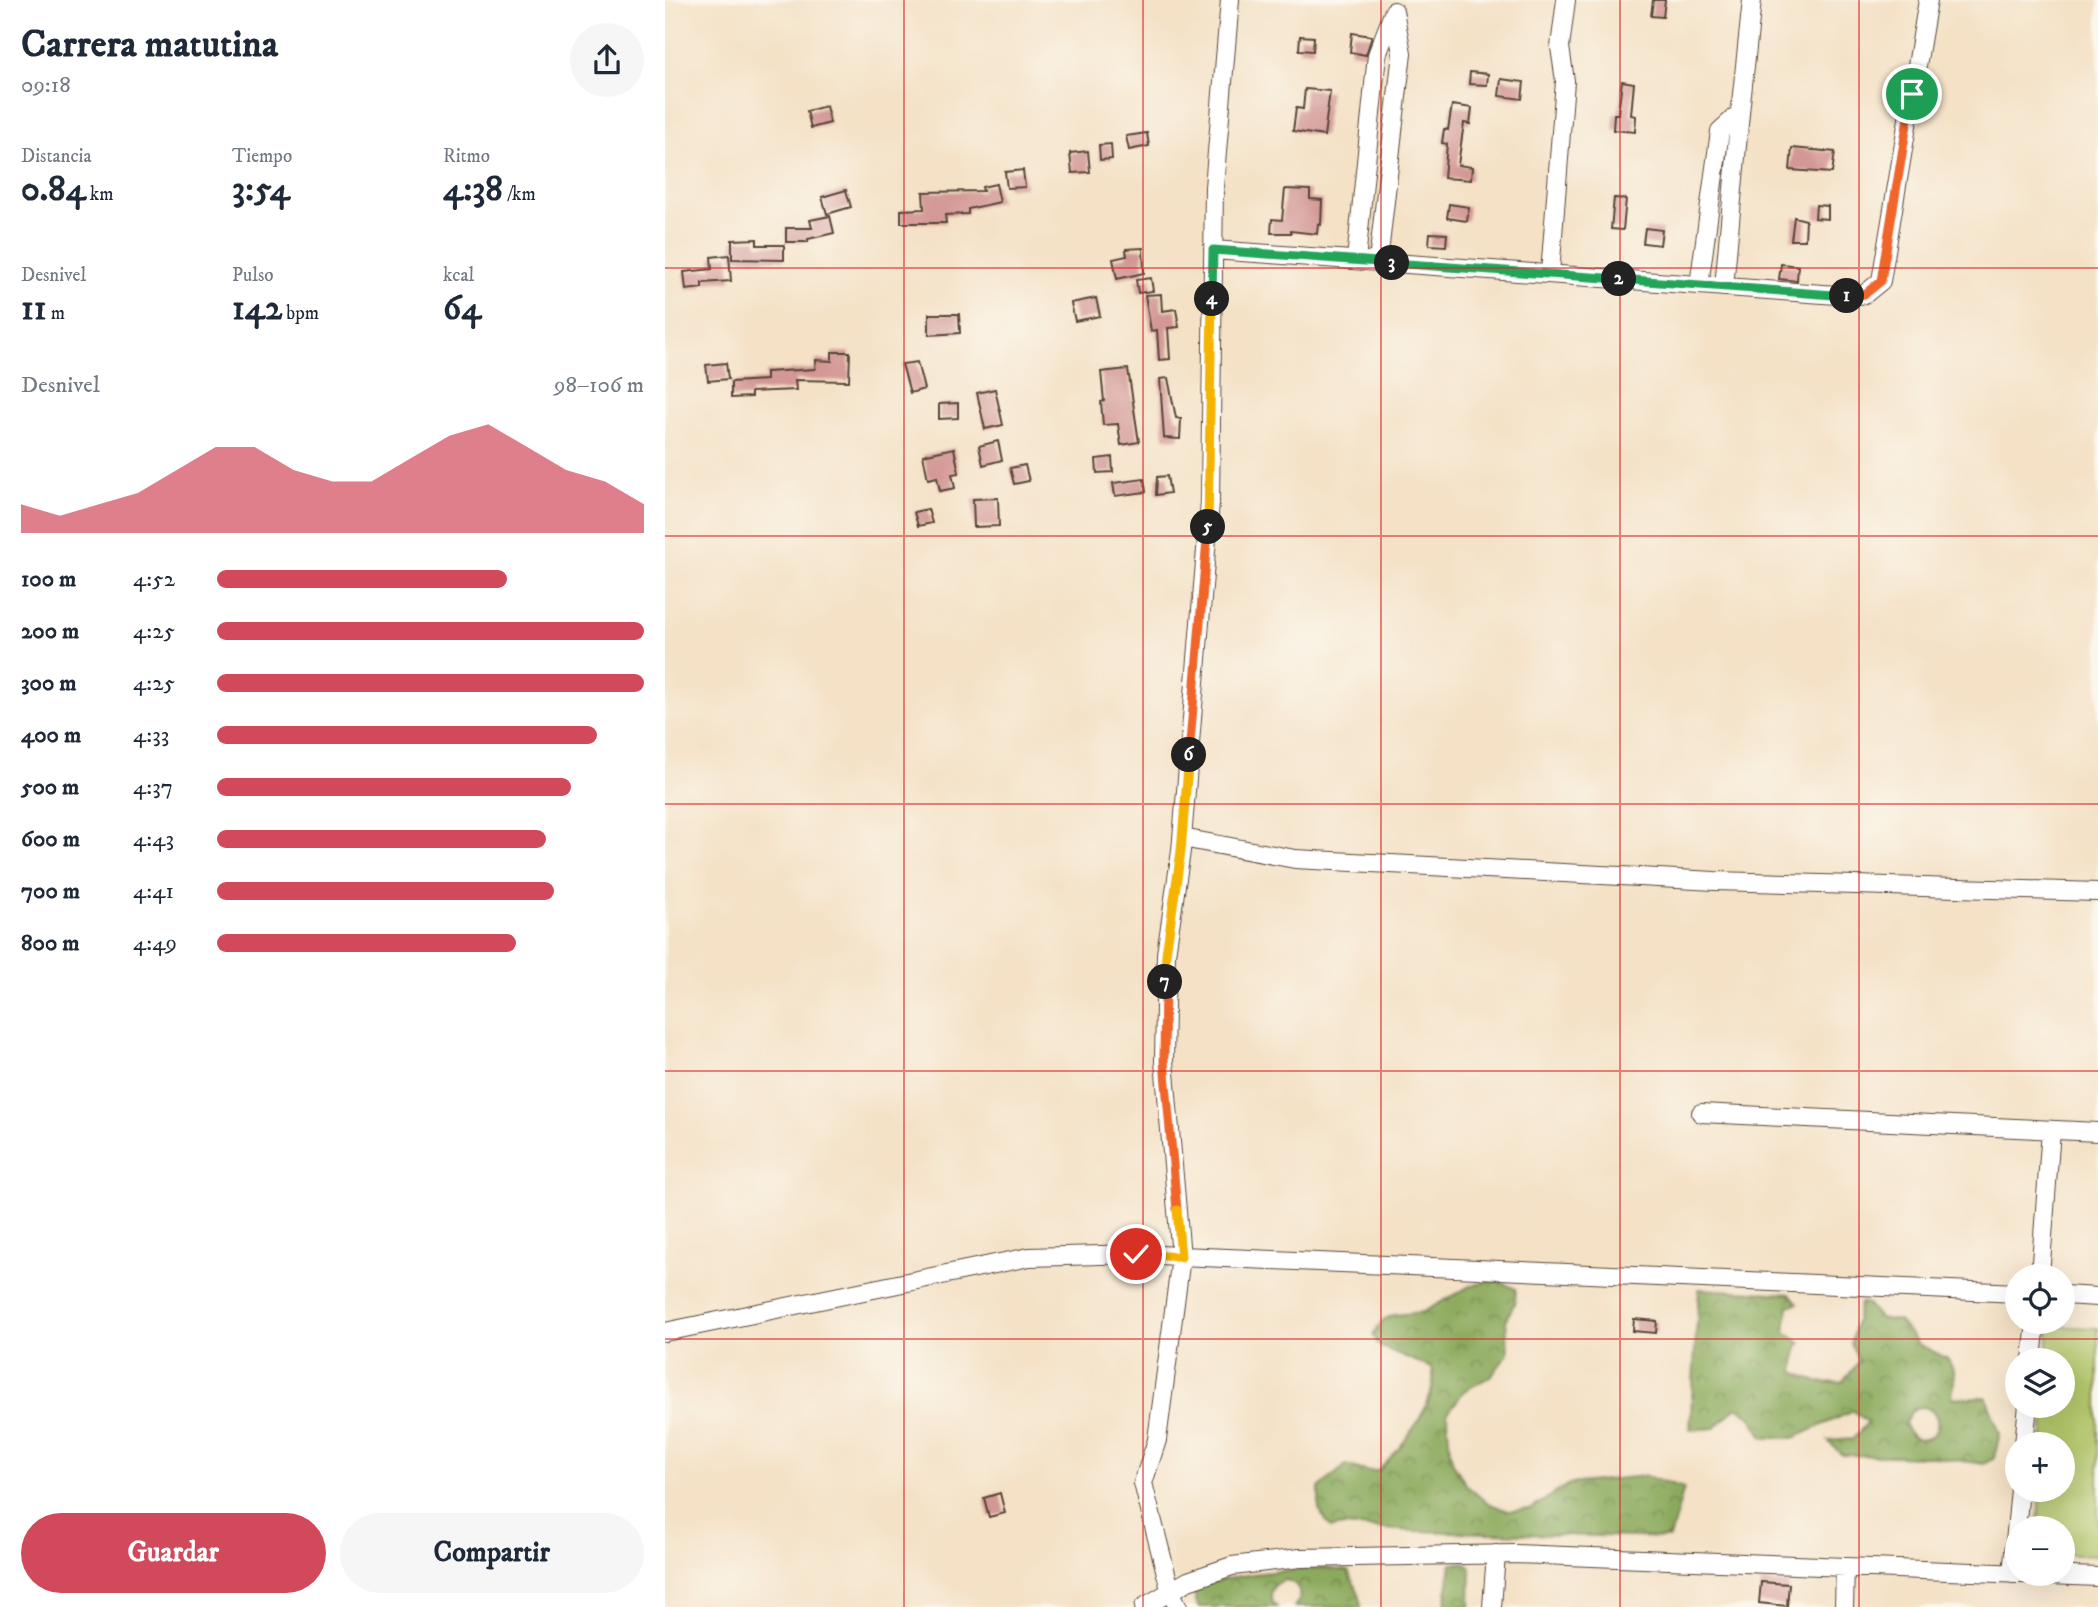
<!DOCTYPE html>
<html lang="es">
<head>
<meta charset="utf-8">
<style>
	body { margin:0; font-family:"IM FELL DW Pica",serif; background:#f6f6f7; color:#1f2937; height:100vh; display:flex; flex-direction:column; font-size:26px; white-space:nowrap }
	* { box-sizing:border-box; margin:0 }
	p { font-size:23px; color:#747a83 }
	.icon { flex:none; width:38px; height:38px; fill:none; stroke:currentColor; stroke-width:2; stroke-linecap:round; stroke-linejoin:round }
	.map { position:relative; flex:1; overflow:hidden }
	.panel { display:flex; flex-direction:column; background:#fff; width:665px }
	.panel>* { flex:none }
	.controls { position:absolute; left:1340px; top:1264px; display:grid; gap:14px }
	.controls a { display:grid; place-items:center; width:70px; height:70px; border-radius:50%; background:#fff; box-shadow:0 7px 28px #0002; font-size:35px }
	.pin { position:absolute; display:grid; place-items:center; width:60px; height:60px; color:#fff; margin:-30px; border:4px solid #fff; border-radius:50%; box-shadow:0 2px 7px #0007 }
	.km { position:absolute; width:35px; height:35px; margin:-18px; border-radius:50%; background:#222; color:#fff; font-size:19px; line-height:35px; text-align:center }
	.round { display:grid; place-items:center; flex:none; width:74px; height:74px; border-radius:37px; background:#f6f6f7 }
	.overview { display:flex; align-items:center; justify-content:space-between; height:119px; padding:0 21px }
	h1 { font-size:38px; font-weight:700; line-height:52px }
	.figures { display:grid; grid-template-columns:repeat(3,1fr); gap:10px; height:119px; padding:7px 21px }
	.figures div { display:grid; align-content:center }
	.figures b { font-size:35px; font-weight:700 }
	.figures small { font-size:19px; font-weight:400 }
	.figures p { font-size:19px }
	.chart { height:196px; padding:14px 21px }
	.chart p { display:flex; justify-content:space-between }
	.chart svg { width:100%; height:126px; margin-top:7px; fill:#d1495b; opacity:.7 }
	.primary-button { display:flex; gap:14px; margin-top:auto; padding:14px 21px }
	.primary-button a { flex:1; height:80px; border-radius:42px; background:#d1495b; color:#fff; font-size:28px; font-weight:700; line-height:80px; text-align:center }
	.primary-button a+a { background:#f6f6f7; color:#1f2937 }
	ul { padding:0 21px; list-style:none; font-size:23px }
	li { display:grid; grid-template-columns:112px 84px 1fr; align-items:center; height:52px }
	li i { height:18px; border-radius:9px; background:#d1495b }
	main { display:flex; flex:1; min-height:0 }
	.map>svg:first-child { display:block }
	.grass { fill:#b1c569; stroke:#767844; stroke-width:2 }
	.forest { fill:url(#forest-crowns); stroke:#646a3e; stroke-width:2; fill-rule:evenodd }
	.building { fill:#d39795 }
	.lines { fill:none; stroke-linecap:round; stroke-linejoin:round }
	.street-casing { stroke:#574537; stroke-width:20 }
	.street { stroke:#fff; stroke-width:18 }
	.split-1-casing { stroke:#fff; stroke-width:14 }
	.split-2-casing { stroke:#fff; stroke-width:14 }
	.split-3-casing { stroke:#fff; stroke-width:14 }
	.split-4-casing { stroke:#fff; stroke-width:14 }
	.split-5-casing { stroke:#fff; stroke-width:14 }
	.split-6-casing { stroke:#fff; stroke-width:14 }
	.split-7-casing { stroke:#fff; stroke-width:14 }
	.split-8-casing { stroke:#fff; stroke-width:14 }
	.split-9-casing { stroke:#fff; stroke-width:14 }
	.split-1 { stroke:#f0652b; stroke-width:9 }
	.split-2 { stroke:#22a559; stroke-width:9 }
	.split-3 { stroke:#22a559; stroke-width:9 }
	.split-4 { stroke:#22a559; stroke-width:9 }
	.split-5 { stroke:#f5b400; stroke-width:9 }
	.split-6 { stroke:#f0652b; stroke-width:9 }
	.split-7 { stroke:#f5b400; stroke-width:9 }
	.split-8 { stroke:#f0652b; stroke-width:9 }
	.split-9 { stroke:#f5b400; stroke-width:9 }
	.grid { fill:none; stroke:#d62828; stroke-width:2; stroke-opacity:0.55 }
</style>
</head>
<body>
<main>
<section class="panel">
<div class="overview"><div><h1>Carrera matutina</h1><p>09:18</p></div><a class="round"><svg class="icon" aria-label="share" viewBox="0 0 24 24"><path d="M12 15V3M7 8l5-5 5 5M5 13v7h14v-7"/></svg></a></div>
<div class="figures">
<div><p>Distancia</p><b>0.84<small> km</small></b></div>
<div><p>Tiempo</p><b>3:54</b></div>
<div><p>Ritmo</p><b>4:38<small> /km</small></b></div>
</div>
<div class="figures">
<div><p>Desnivel</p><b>11<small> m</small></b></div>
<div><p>Pulso</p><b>142<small> bpm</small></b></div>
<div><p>kcal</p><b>64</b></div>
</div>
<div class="chart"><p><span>Desnivel</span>98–106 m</p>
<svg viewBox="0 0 160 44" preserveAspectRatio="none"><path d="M0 44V34L10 38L20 34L30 30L40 22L50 14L60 14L70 22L80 26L90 26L100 18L110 10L120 6L130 14L140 22L150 26L160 34V44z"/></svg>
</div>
<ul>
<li><b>100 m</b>4:52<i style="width:68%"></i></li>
<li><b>200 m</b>4:25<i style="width:100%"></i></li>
<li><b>300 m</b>4:25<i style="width:100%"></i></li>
<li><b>400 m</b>4:33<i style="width:89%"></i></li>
<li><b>500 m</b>4:37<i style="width:83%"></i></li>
<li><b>600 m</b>4:43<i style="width:77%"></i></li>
<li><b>700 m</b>4:41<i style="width:79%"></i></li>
<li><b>800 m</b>4:49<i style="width:70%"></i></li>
</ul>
<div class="primary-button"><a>Guardar</a><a>Compartir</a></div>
</section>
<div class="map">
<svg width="1433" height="1607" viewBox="0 0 1433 1607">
	<defs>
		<pattern id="forest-crowns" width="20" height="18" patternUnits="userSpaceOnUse" patternTransform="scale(1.75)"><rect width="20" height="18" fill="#8caa5d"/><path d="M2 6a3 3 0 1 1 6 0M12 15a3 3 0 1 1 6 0" fill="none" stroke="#748b4c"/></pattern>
	</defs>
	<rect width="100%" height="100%" fill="#fbf7ec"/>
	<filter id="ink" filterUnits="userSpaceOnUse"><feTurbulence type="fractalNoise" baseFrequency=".0143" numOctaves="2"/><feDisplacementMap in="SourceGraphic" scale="14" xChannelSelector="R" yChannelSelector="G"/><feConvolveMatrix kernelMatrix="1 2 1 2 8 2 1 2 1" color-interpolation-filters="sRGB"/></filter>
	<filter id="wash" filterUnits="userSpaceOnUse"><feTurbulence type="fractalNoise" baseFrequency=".00686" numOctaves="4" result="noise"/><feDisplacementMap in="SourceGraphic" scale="28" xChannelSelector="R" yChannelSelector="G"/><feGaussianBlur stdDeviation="1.57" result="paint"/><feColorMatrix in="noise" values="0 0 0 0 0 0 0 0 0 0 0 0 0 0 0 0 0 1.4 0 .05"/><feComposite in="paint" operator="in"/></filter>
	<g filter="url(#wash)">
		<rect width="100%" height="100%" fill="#f4e1c6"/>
		<path class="grass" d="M1384,1326l49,2v228l-35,-2v-26h-25l2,-39h23v-45h-21l3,-39h18v-45h-16z"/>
		<path class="forest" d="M829,1279l22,10 -1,13 -9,18 2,34 -17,22 -27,15 -17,23 3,38 3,11 14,23 19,16 21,9 24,-2 38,-25 75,-8 40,12 -14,50 -257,-7 -69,-5 -13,2 -12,-18v-22l27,-23 20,6h12c22,-21 63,-72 54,-103l-53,-22 -6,-11 10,-15 11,-5 29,-3 47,-26z
			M1034,1289l91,5 8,9 -10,3 -3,26 16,11 -4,3 -3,26 23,10 25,1 17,-22 -8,-17 9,-41 7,1 12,14 20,3 19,23 30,15 7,15 -3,24 34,-1 14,36 -6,25 -10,6 -50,-7 -92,-2 -14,-14 25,-2 15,-17 -15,-11 -59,27h-30l-14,-22 -14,-9 -21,21 -25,2zM1254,1407c16,0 23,13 15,27 -12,10 -26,5 -29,-11l5,-10z
			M800,1562l6,6 -1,39h-25l6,-43z
			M658,1568l25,3 12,26 1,10h-67l5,-7c2,-11 -3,-18 -14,-20 -11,3 -16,10 -13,21l5,6h-79l-5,-18c40,-16 87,-18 130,-21z"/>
		<g id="blocks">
			<path class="building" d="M988,0h12l-2,17 -12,-1z
				M687,33l20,3 -6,19 -16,-3z
				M635,36l14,1 -1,14 -14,-1z
				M805,72l18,2 -1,11 -18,-1z
				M836,79l23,3 -2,17 -23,-3z
				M957,81l12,2 -3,32 5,1 -1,16 -22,-2 1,-16h4z
				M640,89l25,2 -6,45 -31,-5 3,-23 7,1z
				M787,105l20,3 -2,16 -6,-1 -6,42 14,2 -1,13 -27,-2 3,-34 -5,-1 2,-14 4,1z
				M161,106l4,17 -19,5 -4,-17z
				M482,133l2,13 -20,4 -3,-14z
				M446,144l1,15 -12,1 -1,-15z
				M1127,148l43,4 -3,21 -42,-3z
				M423,151l2,21 -18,1 -2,-20z
				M358,170l2,17 -18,1 -2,-16z
				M331,184l4,18 -32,7v5l-23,1 1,8h-45v-13l23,-1 -1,-17 60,-1 -1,-4z
				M620,189l25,1v9l12,1 -1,25 -3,-1 -1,10 -26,-3v2h-20l1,-14 10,1z
				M181,190l5,17 -24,7 -5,-17z
				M949,198l12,1 -3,31 -12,-1z
				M784,204l20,3 -2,14 -20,-3z
				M1151,205l12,1v13l-13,-1z
				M165,216l4,17 -26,6v3h-22v-14h26l-2,-8z
				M1129,217l12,3 -1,20h-14z
				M980,228l17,2 -2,15 -17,-2z
				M765,233l17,1 -1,12 -17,-1z
				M92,239v6h27v15l-52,-1v-19z
				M478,248l1,25 -27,6 -4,-20 14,-3 -1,-7z
				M64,255l2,26 -29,2v5l-16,2 -2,-18 28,-3 -1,-12z
				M1116,264l17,2 -1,15 -18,-2z
				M486,278l2,13 -15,2 -2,-13z
				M496,294l1,17 14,-2 3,18 -11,1 2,31 -11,1 -2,-30 -6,1 -6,-36z
				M431,298l4,18 -25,5 -4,-18z
				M264,314h30l1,19 -31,2z
				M167,352h18l-1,29 -54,-1 1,10 -45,2v5l-20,1v-16l35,-2v-8l49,-3 1,-9 16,1z
				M252,362l7,27 -14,4 -8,-29z
				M61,363l2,16 -20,2 -2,-16z
				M463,369l11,73 -18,3 -3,-21 -15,1 -2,-23 3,-1 -3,-29z
				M503,378l8,40 5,1 -1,20 -16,-1 -4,-59z
				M330,389l8,36 -18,4 -8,-36z
				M293,403v15l-19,1v-15z
				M333,441l4,19 -19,5 -4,-19z
				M289,448l5,25 -7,1 3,14 -15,3 -3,-14 -9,2 -5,-24z
				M447,457l1,15 -16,1 -1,-14z
				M360,465l4,16 -15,3 -4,-16z
				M502,476l3,17 -14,2 1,-18z
				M479,479l2,13 -31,4 -2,-13z
				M333,498l1,28 -25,1 -1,-28z
				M263,509l4,14 -14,3 -4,-14z
				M969,1319l23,2 -1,12 -23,-2z
				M335,1493l5,20 -16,4 -5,-19z
				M1096,1582l28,2 -2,22 -28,-3z"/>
		</g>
	</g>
	<g filter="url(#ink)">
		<use href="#blocks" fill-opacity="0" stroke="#574537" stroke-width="2"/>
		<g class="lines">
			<defs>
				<path id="street" d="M1075,113l12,-113
					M548,250l638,46 14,-2 16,-13 47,-281
					M691,260l21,-205 17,-44 8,42 -24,209
					M885,274l15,-193 -5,-34 6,-47
					M1034,285l21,-154 20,-18 -16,174
					M517,838l113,21 420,22 383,11
					M1036,1113l397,19
					M1375,1276l11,-146
					M1398,1295l35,2
					M0,1332l364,-75 107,-3 882,39
					M1367,1360l4,-39
					M1359,1444l4,-39
					M1347,1574l8,-85
					M479,1607l44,-26 44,-15 68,-8 215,-4 583,23
					M513,1607l-7,-14 -28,-110 14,-43 24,-183 -17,-196 2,-107 15,-103 29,-349 4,-315 16,-187
					M827,1607l4,-53
					M1179,1607l1,-40"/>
			</defs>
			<use href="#street" class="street-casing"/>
			<use href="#street" class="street"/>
		</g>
	</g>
	<g class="lines" filter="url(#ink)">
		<defs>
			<path id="split-1" d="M1182,296l18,-2 16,-13 31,-187"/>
			<path id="split-2" d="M954,279l228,17"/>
			<path id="split-3" d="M727,263l227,16"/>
			<path id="split-4" d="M547,299l1,-49 179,13"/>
			<path id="split-5" d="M543,527l4,-228"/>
			<path id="split-6" d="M524,755l19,-228"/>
			<path id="split-7" d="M500,982l1,-28 15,-103 8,-96"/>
			<path id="split-8" d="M500,982l-1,79 13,149"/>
			<path id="split-9" d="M471,1254l45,3 -4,-47"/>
		</defs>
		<use href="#split-1" class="split-1-casing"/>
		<use href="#split-2" class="split-2-casing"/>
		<use href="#split-3" class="split-3-casing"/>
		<use href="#split-4" class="split-4-casing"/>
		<use href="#split-5" class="split-5-casing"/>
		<use href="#split-6" class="split-6-casing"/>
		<use href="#split-7" class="split-7-casing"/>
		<use href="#split-8" class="split-8-casing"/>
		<use href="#split-9" class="split-9-casing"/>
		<use href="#split-1" class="split-1"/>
		<use href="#split-2" class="split-2"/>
		<use href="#split-3" class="split-3"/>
		<use href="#split-4" class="split-4"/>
		<use href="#split-5" class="split-5"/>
		<use href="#split-6" class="split-6"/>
		<use href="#split-7" class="split-7"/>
		<use href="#split-8" class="split-8"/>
		<use href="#split-9" class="split-9"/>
	</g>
	<path class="grid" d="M239,0v1607M478,0v1607M716,0v1607M955,0v1607M1194,0v1607M0,268h1433M0,536h1433M0,804h1433M0,1071h1433M0,1339h1433"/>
</svg>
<div class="controls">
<a><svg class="icon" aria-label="locate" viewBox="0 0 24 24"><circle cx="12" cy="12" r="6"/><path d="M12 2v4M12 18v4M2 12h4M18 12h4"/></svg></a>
<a><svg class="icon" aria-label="layers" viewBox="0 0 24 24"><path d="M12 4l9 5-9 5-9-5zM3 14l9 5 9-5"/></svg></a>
<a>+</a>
<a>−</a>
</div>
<div class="pin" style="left:1247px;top:94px;background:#1e9e55"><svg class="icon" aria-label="arrive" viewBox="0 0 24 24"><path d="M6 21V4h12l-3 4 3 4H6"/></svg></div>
<div class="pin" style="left:471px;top:1254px;background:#d93025"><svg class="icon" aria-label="check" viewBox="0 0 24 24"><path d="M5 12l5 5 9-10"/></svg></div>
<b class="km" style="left:1182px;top:296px">1</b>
<b class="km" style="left:954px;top:279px">2</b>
<b class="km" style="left:727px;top:263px">3</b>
<b class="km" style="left:547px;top:299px">4</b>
<b class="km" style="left:543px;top:527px">5</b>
<b class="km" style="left:524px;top:755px">6</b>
<b class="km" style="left:500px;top:982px">7</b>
</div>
</main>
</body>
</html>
